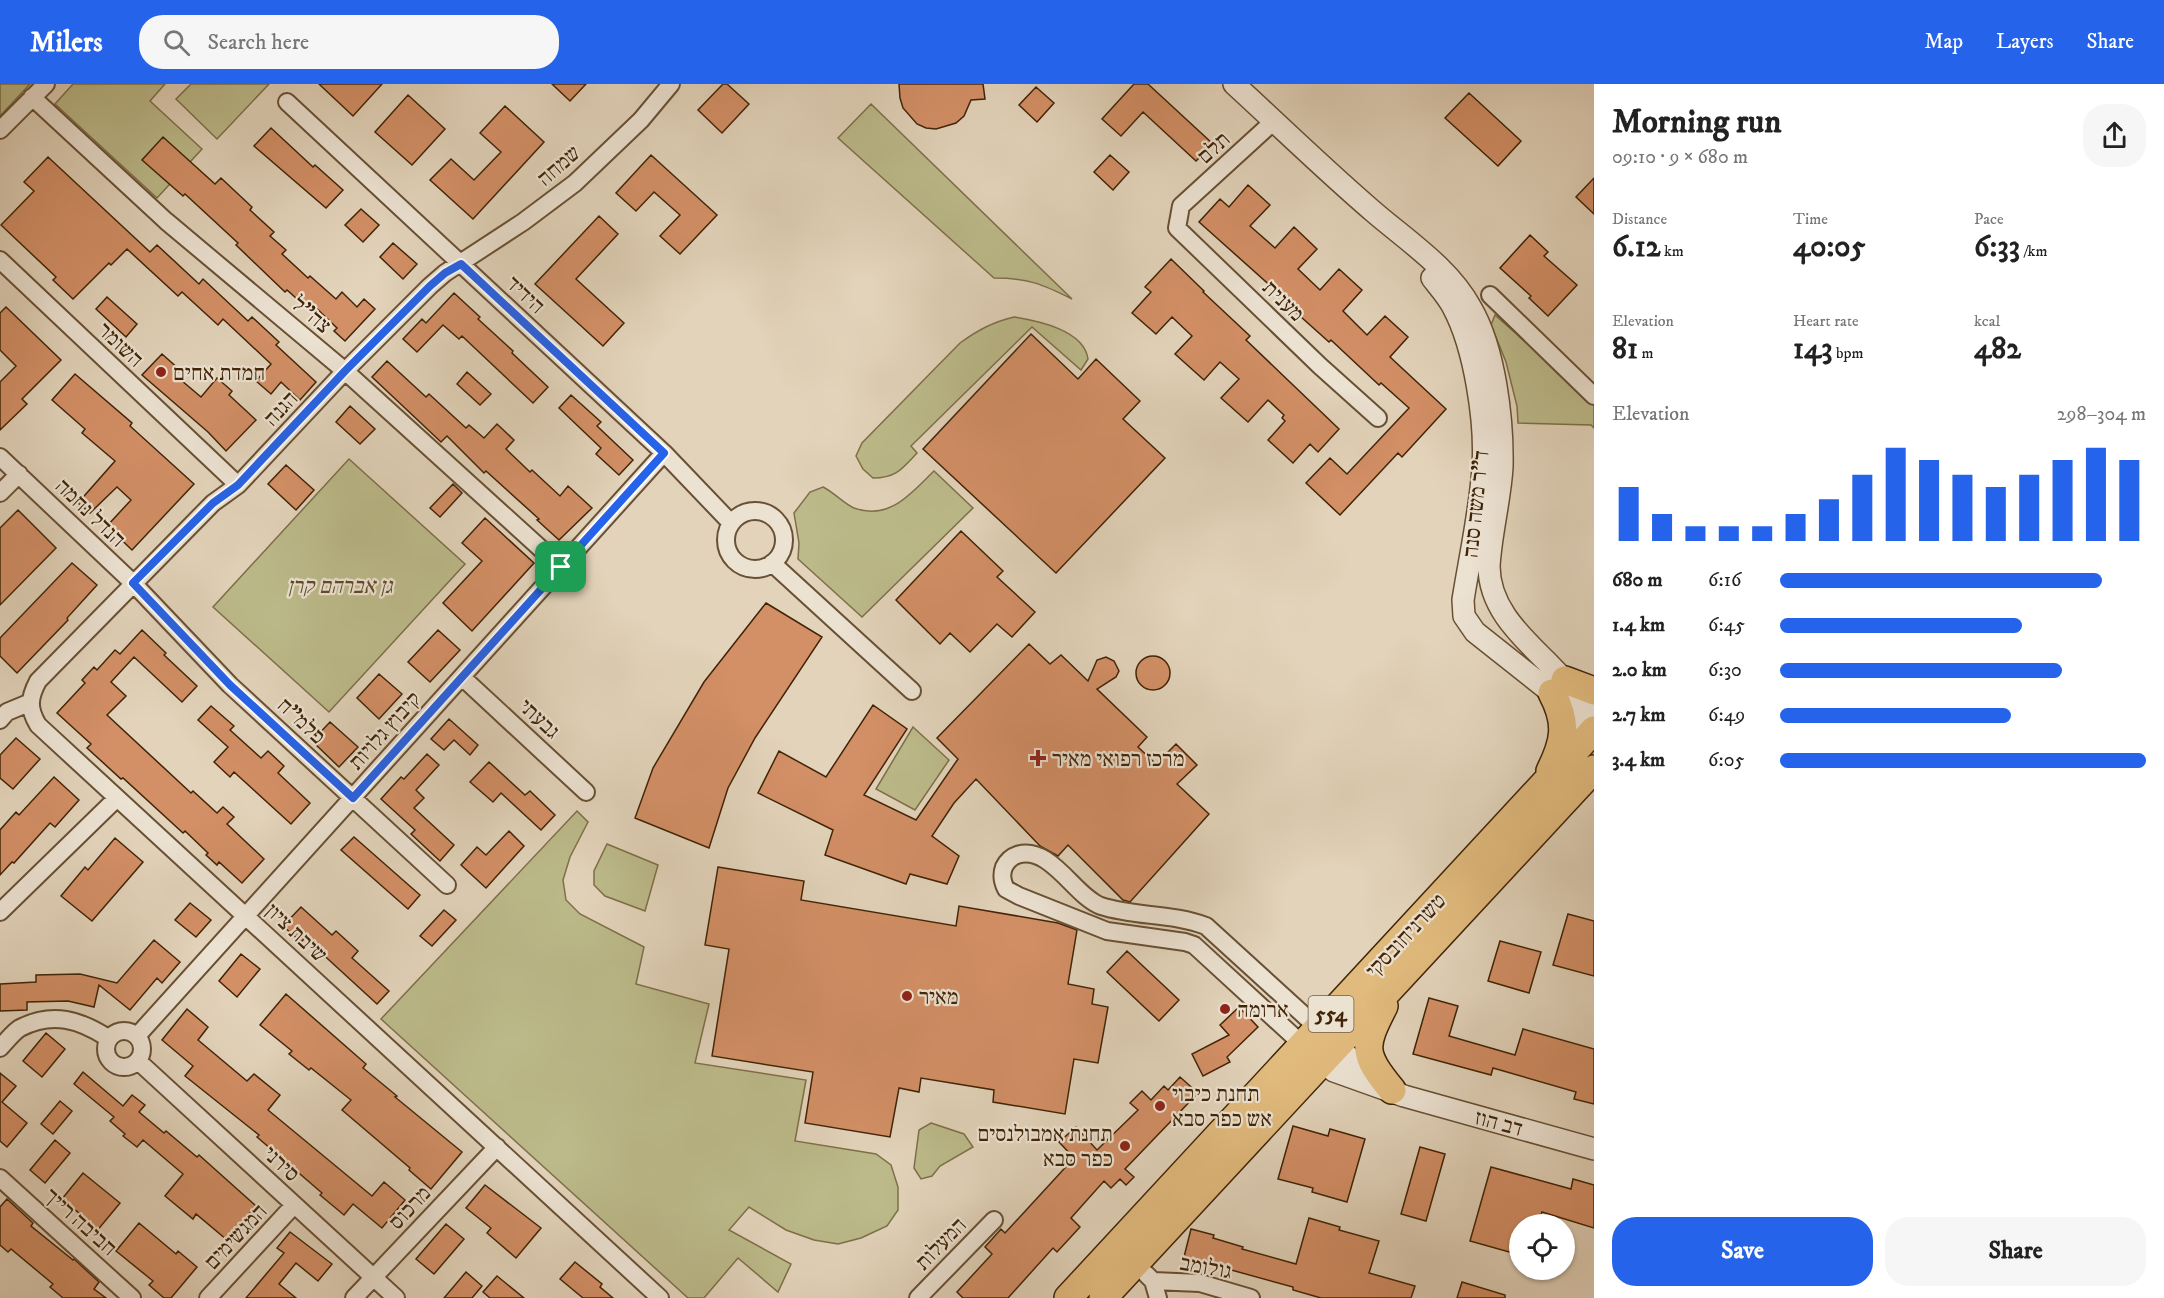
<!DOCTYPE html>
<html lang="en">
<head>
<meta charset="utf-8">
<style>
	body { margin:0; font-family:"IM FELL DW Pica","Frank Ruhl Libre",serif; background:#f6f6f6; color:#222; height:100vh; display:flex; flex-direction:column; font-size:22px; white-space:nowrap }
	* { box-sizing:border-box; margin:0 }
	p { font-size:20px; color:#767676 }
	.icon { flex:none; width:33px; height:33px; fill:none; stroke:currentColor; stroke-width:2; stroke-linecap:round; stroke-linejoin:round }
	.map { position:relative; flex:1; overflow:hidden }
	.drawer { display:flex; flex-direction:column; background:#fff; width:570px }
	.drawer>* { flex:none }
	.tools { position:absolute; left:1509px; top:1130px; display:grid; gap:12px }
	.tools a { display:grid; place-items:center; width:66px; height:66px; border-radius:50%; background:#fff; box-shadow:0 2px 4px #0004; font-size:30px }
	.pin { position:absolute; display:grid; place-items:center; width:51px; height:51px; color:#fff; margin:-26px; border-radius:12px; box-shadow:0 3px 9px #0006 }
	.round { display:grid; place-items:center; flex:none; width:63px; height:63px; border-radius:24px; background:#f6f6f6 }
	.overview { display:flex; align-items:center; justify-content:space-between; height:102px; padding:0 18px }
	h1 { font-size:33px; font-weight:700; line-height:45px }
	.metrics { display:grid; grid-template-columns:repeat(3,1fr); gap:9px; height:102px; padding:6px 18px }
	.metrics div { display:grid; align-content:center }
	.metrics b { font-size:30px; font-weight:700 }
	.metrics small { font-size:16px; font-weight:400 }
	.metrics p { font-size:16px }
	.chart { height:168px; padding:12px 18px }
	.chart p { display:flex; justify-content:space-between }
	.chart svg { width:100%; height:108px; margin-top:6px; stroke:#2563eb; stroke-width:6 }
	.cta { display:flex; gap:12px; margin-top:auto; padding:12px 18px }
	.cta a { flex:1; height:69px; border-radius:24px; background:#2563eb; color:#fff; font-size:24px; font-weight:700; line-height:69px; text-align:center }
	.cta a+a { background:#f6f6f6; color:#222 }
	ul { padding:0 18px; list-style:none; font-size:20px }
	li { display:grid; grid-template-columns:96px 72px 1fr; align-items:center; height:45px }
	li i { height:15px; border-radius:8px; background:#2563eb }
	header { display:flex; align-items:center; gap:36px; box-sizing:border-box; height:84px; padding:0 30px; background:#2563eb; color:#fff }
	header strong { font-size:28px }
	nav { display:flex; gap:33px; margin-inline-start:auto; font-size:21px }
	.search { width:420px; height:54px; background:#f6f6f6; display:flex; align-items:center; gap:15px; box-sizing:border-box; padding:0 21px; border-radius:24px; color:#767676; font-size:22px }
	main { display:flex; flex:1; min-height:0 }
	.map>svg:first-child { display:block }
	.green { fill:#bcba8a; stroke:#7e6f48; stroke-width:1.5 }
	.building { fill:#d38f66; stroke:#402407; stroke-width:1.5 }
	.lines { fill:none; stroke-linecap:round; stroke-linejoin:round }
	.minor-casing { stroke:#685034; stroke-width:20 }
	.tertiary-casing { stroke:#685034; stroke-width:24 }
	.primary-casing { stroke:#402407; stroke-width:30 }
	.minor { stroke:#ece2d2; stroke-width:16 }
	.tertiary { stroke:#ece2d2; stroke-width:21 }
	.primary { stroke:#e1ba7d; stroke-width:27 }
	.route-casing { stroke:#fff; stroke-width:12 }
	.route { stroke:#2563eb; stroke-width:8 }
	.poi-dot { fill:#8f2418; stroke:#ece2d2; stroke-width:2 }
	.labels { text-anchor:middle; stroke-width:4.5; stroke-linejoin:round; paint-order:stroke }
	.shield { fill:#ece2d2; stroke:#745d44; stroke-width:1.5 }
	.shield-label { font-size:21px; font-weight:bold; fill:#402407 }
	.street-label { font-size:22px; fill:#402407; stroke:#ece2d2 }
	.poi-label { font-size:22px; fill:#402407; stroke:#ece2d2; text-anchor:start }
	.park-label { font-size:22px; font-style:italic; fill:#5f4a28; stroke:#ece2d2 }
</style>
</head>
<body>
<header>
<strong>Milers</strong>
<div class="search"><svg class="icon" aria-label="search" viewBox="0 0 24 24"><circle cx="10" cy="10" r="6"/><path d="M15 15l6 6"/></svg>Search here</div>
<nav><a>Map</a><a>Layers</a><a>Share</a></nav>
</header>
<main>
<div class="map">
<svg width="1594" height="1214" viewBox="0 0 1594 1214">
	<rect width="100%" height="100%" fill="#e2d3ba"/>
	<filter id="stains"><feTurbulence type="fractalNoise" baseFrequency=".00333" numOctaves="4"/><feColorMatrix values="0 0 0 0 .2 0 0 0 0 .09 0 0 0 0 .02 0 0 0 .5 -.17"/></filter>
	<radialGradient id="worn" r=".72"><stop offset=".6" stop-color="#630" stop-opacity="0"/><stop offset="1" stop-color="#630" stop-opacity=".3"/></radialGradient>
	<path class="green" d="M0,0h30l-30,32z
		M73,0h92l-15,17 52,48 -45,49 -102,-94z
		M191,0h78l-52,55 -41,-40z
		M871,20l201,195c-30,-15 -44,-21 -78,-21l-156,-140z
		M1495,231l99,87v26l-3,-3 -73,-2 -1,-17 -11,-44 -15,-37z
		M1014,233c24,4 70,13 74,42l-7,11 -49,-43 -121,119 6,7c-15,16 -21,25 -44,25l-10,-9 -7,-13 6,-13 98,-100c18,-13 33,-21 54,-26z
		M349,375l116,105 -136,148 -116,-105z
		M934,387l39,37 -111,109 -64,-58 1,-16 -5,-30 16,-21 13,-5c12,6 21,17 31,21 36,13 57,-15 80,-37z
		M913,643l36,33 -34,50 -39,-21z
		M577,727l11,11 -18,35 -7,23 3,20 14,14 64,33 -8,37 73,20 -14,59 111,17 -11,61 81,13 15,11 7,22v23l-11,16 -26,12 -23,6 -24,-4 -28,-10 -37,-23 -20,23 62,34 -13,28 -40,-34 -34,40h-16l-307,-279z
		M607,760l51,21 -13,46 -40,-15 -11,-11v-14z
		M931,1039l33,11 9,13 -33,19 -8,10 -11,3 -7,-11 5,-38z"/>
	<path class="building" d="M319,0h63l-29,32z
		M552,0h34l-16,17z
		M723,0h4l22,20 -27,29 -24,-23z
		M899,0h84l2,15 -14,1 -7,16 -8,7 -20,6 -10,-1 -9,-4 -14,-16 -3,-10z
		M1134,0h14l65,60 -17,17 -53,-49 -22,24 -19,-17z
		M1036,3l18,16 -17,19 -18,-17z
		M1469,9l52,48 -23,25 -53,-48z
		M408,11l37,34 -33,36 -37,-33z
		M505,22l39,36 -71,77 -43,-39 21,-21 23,21 27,-28 -21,-19z
		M271,44l42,39 2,-2 28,25 -17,18 -72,-62z
		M163,53l52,47 6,-6 31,29 -2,3 24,22 -4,4 16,14 -4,4 26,24 2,-2 26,23 6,-7 15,15 7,-8 11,10 -30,32 -11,-10 3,-3 -26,-25 -4,5 -20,-18 -2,2 -49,-47 2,-2 -53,-49 -2,2 -41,-36z
		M651,71l66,60 -37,39 -20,-18 20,-21 -26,-23 -18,19 -20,-18z
		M1110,71l19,17 -16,18 -19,-18z
		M48,73l102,95 7,-7 42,39 4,-5 45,42 4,-4 27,25 -3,3 40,37 -16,18 -19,-18 -10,12 -15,-13 15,-17 -48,-45 -5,6 -36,-33 -4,4 -51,-47 -16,16 -2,-2 -36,36 -20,-19 3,-3 -55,-52 33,-34 -10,-9z
		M1594,94v36l-18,-17z
		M1248,101l22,20 -20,21 25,22 19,-21 23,22 -19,20 22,21 19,-21 23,21 -19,21 24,24 18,-19 23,21 -18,20 56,52 -44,48 -4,-4 -58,62 -34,-32 24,-25 17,16 62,-66 -28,-25 -2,2 -48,-45 -2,2 -38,-34 2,-2 -94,-84 21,-23 9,8z
		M361,125l18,16 -16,17 -18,-17z
		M599,132l19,18 -42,45 48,44 -21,23 -68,-62z
		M1530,151l18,17 -4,4 33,29 -29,31 -19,-18 2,-2 -31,-28z
		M393,159l24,21 -14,15 -23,-22z
		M1171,175l33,32 -1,1 47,44 -4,4 93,89 -21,23 -8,-8 -17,19 -25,-23 17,-19 -3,-3 2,-3 -16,-15 -20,22 -27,-24 18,-19 -19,-17 -16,18 -29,-26 17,-18 -20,-19 -16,17 -24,-21 19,-21 -6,-5z
		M454,209l26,24 -2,2 35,32 -1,2 36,34 -15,16 -71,-67 -3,3 -16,-14 -26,27 -14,-13 19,-20 4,4z
		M107,213l30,27 -11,13 -30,-28z
		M6,223l55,53 -39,39 5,5 -27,26v-48l16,-16 -16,-16v-37z
		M1031,250l47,45 18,-20 44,42 -17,18 42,39 -109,115 -133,-124z
		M162,270l18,16 -5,5 26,22 16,-19 15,13 -3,4 27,25 -30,31 -18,-19 -66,-57z
		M387,277l39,36 3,-3 37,34 3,-3 15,13 13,-14 17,16 -8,9 24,23 2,-2 28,26 8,-10 24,22 -33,32 -22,-20 2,-1 -53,-48 -2,2 -37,-37 -6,6 -69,-65z
		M467,288l24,22 -11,11 -23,-21z
		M75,290l57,49 -2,3 64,58 -62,66 -25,-24 24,-26 -14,-13 -27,26 -12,-10 37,-42 -33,-28 3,-4 -33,-29z
		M571,311l30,27 -4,4 36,34 -14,15 -23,-21 5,-6 -42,-40z
		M350,322l25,23 -15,15 -24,-22z
		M286,381l28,25 -18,20 -28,-26z
		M453,400l9,9 -22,24 -10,-9z
		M18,426l38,38 -56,57v-77z
		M485,434l49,45 -62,68 -29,-28 39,-42 -20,-18z
		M961,447l42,40 -6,6 38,35 -23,25 -15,-13 -27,28 -20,-19 -10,11 -44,-44z
		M72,479l25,22 -30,33 1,2 -51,53 -17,-17v-18z
		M766,519l56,34 -67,101 -27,50 -19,60 -74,-30 18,-50 51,-86z
		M142,546l24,23 -2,2 33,31 -15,16 -48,-45 -23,25 15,14 -19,19 84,78 2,-2 24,22 6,-6 11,10 -7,7 37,35 -22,24 -23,-21 -2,3 -11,-10 2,-2 -23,-22 -2,2 -60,-55 -2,1 -34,-31 4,-4 -34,-31 28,-30 -3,-3 12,-13 3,3 18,-20 5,4z
		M438,546l22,20 -30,32 -22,-20z
		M1029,560l21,20 11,-9 27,26 9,-21 9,-3 8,4 5,10 -3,6 -19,12 50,48 -9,10 18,17 20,-20 21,21 -20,19 32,30 -79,88 -7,-2 -55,-55 -10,11 -18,-10 -64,-67 -22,24 -22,33 27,20 -12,28 -37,-10 -4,10 -81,-29 8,-25 -75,-37 21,-42 47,26 47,-72 34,24 -43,66 52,25 42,-61 -21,-21z
		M1136 589a17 17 0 1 1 34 0a17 17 0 1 1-34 0Z
		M379,590l23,20 -23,25 -22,-21z
		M211,622l23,20 -4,4 31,28 7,-7 16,15 -6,7 32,30 -19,21 -57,-52 -4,5 -16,-15 14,-15 -30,-27z
		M449,635l29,26 -8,10 -16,-15 -10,10 -13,-11z
		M330,638l28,25 -19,20 -27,-26z
		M16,654l24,21 -27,30 -13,-11v-23z
		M427,670l12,11 -23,25 8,8 -10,10 40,37 -14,16 -29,-27 4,-4 -34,-31 20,-22 3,2z
		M489,678l36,33 5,-4 25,24 -14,15 -40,-37 -8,9 -23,-20z
		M54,693l25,23 -24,27 -5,-4 -36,40 -2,-1 -12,13v-45l16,-18 3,3z
		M509,747l15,15 -38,42 -25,-23 16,-18 9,8z
		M354,753l66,58 -12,14 -67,-59z
		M115,754l28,24 -51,59 -31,-25 24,-29 3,3z
		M718,783l86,14 -3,19 155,26 3,-20 99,17 19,7 -9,54 26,5 -2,15 16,3 -10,56 -24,-4 -9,55 -72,-12 1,-12 -73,-12 -2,14 -20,-4 -9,49 -85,-14 8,-51 -101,-16 17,-107 -24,-4z
		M190,819l21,17 -15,17 -21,-17z
		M301,823l31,28 4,-4 22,20 -6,7 37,33 -12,13 -72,-66 -4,4 -18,-16z
		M444,826l12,10 -24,26 -12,-10z
		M1568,830l26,7v55l-41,-11z
		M154,856l26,22 -18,21 -5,-5 -27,32 -31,-25 -5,22 -26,-6 -41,1v8l-27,1v-27l36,-2v-7l44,-1 37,9z
		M1500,857l41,11 -12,41 -41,-12z
		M1127,867l52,49 -20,21 -52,-49z
		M241,870l19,15 -23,28 -18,-16z
		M286,910l80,70 -3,4 34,28 -2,1 67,55 -31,37 -22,-19 1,-2 -68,-58 9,-10 -40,-32 -2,2 -20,-16 3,-3 -32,-26z
		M1429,914l29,8 -9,30 66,19 8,-26 71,20v55l-20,-5 2,-7 -83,-24 -2,7 -78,-21z
		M1239,923l19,20 -31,30 3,5 -27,14 -11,-22 37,-19 -9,-10z
		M187,925l21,18 -10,13 49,41 7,-7 26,21 -12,15 104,86 12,-14 21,18 -23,28 -29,-24 -9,11 -24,-20 2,-2 -65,-56 2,-2 -74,-59 8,-10 -31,-26z
		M46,949l19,16 -23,28 -19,-16z
		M83,988l40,34 9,-11 13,10 -6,7 25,21 2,-2 31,26 2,-2 57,51 -29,34 -31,-26 -3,5 -28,-23 18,-22 -40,-34 -6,7 -14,-11 2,-2 -15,-13 4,-4 -40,-33z
		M0,989l16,13 -14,16 25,21 -20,24 -7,-6z
		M1180,993l18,16 -73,76 9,8 -8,8 -6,-6 -9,9 -7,-7 -33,37 9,9 -23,25 -4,-4 -45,50h-45l-6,-6 35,-38 -7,-7 16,-18 4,4 69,-75 -15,-16 17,-15 21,23 41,-40 -8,-7 12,-12 9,9 13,-14 4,4z
		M60,1017l12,10 -19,23 -12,-10z
		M1293,1042l35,10 2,-7 35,10 -18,63 -35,-10 1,-4 -35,-9z
		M55,1056l15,13 -25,30 -15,-13z
		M1420,1063l25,7 -19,67 -25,-7z
		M1491,1083l80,22 2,-10 21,6v43l-52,-16 -4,12h-18v31l-50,-14z
		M83,1089l37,30 -24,29 -18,-15 2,-3 -18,-15z
		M485,1101l56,43 -25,30 -29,-25 4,-5 -25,-20z
		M7,1115l26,24 -2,3 42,34 1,-1 25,23 -5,7 12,9h-43l-13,-11 3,-3 -42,-35 -3,3 -8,-7v-38z
		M1309,1134l31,9 -1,3 40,11 -10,32 46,13 -4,12h-90l-28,-8v-3l-109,-30 7,-28 23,6 -1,3 30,9 -1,2 54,15z
		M139,1139l37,31 2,-3 19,16 -26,31h-7l-15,-13 4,-4 -37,-30z
		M446,1140l18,15 -30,35 -18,-15z
		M290,1148l42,32 -14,17 -22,-18 -17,21 17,14h-50l38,-45 -7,-5z
		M575,1178l27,22 -2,3 13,11h-30l-23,-19z
		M466,1188l16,14 -10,12h-28z
		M497,1192l27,22h-34l-7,-6z
		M1462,1198l43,13v3h-48z"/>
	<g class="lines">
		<defs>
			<path id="minor" d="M32,13l134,124 179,150 216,196
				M287,18l377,351 67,70
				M1274,37l-93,85 -4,22 143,138 58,52
				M0,46l46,-46
				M0,176l238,225
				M1490,211l104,101
				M0,373l133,126 97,102 217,200
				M0,409l19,-19
				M726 456a29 29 0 1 1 58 0a29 29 0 1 1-58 0Z
				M772,479l140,128
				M462,593l124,115
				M0,636l7,-8 24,-10
				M0,828l117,-114
				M106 965a18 18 0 1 1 36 0a18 18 0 1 1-36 0Z
				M137,952l527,-583
				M1303,961l-109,-100 -9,-3 -78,-11 -88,-35 -13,-7c-4,-8 -5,-14 -2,-22 3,-6 7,-10 13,-12 33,-11 58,42 84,51 34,11 71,7 105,20l112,102
				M0,964c6,-6 13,-16 20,-20 33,-17 60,-8 88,10
				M138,977l258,237
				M0,1094l132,120
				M1146,1190l7,7 5,17
				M1153,1197l47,2 51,15
				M208,1214l86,-93
				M354,1214l143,-151
				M660,1214l-622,-573c-10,-17 -9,-27 0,-44l175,-178 25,-18 107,-114 85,-85 15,-13 78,-51 52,-39 66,-63 30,-36
				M918,1214l76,-78"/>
			<path id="tertiary" d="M1234,0c47,43 93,88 141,129 34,29 74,55 96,95 24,41 32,112 31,159 -2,33 -11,66 -13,99 0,42 32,70 59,97 15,16 31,31 46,47
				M1432,194c7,9 16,19 21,29 22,41 33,115 30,161 -3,44 -13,88 -20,132l1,16 11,16 77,61 42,41
				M1327,952l40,39 10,7
				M1312,969l22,18 70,25 190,53"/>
			<path id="primary" d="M1565,596l29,11
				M1550,687c15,-30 18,-48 2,-78
				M1384,922c-21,41 -22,47 8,84
				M1068,1214l526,-568
				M1103,1214l491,-529"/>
		</defs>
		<use href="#minor" class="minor-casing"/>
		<use href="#tertiary" class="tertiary-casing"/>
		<use href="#primary" class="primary-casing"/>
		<use href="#minor" class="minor"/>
		<use href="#tertiary" class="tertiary"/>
		<use href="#primary" class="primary"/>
	</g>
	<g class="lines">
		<defs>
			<path id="route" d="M461,180l203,189 -311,345 -123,-113 -97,-102 80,-80 25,-18 107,-114 85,-85 15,-13z"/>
		</defs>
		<use href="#route" class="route-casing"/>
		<use href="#route" class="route"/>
	</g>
	<g class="poi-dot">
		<circle cx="161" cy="288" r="6"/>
		<path d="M1035 665h6v6h6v6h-6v6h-6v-6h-6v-6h6z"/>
		<circle cx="907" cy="912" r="6"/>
		<circle cx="1225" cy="925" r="6"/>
		<circle cx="1160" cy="1022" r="6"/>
		<circle cx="1125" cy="1062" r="6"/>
	</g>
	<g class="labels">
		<rect class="shield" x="1308.5" y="912" width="45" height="36" rx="4.5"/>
		<g class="shield-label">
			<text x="1331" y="937">554</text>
		</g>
		<g class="street-label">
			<text transform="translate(1213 63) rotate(-42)" y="8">תלם</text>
			<text transform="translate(558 81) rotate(-41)" y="8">שמחה</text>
			<text transform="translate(526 210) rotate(43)" y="8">הידיד</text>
			<text transform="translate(1284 216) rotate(44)" y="8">מענית</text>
			<text transform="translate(312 230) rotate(40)" y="8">צה"ל</text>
			<text transform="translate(121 260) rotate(43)" y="8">השומר</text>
			<text transform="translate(280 324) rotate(-47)" y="8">הגנה</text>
			<text transform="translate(1475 420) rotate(-84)" y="8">ד"ר משה סנה</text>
			<text transform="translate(91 428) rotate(44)" y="8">הנדל נחמה</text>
			<text transform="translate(540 634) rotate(43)" y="8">גבעתי</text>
			<text transform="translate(302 636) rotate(43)" y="8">פלמ"ח</text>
			<text transform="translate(384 646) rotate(-48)" y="8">קיבוץ גלויות</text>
			<text transform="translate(297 848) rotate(43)" y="8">שיבת ציון</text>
			<text transform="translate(1405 851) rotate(-47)" y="8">טשרניחובסקי</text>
			<text transform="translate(1499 1038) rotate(15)" y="8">דב הוז</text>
			<text transform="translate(282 1079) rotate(43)" y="8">סירני</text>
			<text transform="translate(409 1123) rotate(-47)" y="8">מרכוס</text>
			<text transform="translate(81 1137) rotate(42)" y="8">חביבה רייך</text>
			<text transform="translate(235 1152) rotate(-47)" y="8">המגשימים</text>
			<text transform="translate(940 1159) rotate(-46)" y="8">המעלות</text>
			<text transform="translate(1206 1182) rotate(10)" y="8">גולומב</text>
		</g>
		<g class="poi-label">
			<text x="173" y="296">חמדת אחים</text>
			<text x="1052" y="682">מרכז רפואי מאיר</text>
			<text x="919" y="920">מאיר</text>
			<text x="1237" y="933">ארומה</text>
			<text x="1172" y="1017">תחנת כיבוי<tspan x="1172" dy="25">אש כפר סבא</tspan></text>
			<text x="1113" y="1057" text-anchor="end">תחנת אמבולנסים<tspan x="1113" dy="25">כפר סבא</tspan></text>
		</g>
		<g class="park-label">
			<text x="340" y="509">גן אברהם קרן</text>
		</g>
	</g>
	<rect width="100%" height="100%" filter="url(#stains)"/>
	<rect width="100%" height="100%" fill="url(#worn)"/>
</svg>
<div class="tools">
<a><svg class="icon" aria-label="locate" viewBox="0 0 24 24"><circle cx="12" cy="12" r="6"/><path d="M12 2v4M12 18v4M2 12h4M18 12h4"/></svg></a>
</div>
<div class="pin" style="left:561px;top:483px;background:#1e9e55"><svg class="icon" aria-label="arrive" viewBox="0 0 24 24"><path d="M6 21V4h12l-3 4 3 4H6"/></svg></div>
</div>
<section class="drawer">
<div class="overview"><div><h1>Morning run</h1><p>09:10 · 9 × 680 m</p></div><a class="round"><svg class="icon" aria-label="share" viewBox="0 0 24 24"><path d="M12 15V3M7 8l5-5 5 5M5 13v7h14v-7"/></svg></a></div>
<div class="metrics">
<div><p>Distance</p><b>6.12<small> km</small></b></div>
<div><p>Time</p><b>40:05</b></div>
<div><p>Pace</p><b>6:33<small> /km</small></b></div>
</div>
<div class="metrics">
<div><p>Elevation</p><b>81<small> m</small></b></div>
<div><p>Heart rate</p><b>143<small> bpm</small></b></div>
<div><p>kcal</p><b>482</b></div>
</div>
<div class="chart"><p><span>Elevation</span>298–304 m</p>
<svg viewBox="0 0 160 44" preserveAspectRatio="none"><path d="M5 44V22M15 44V33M25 44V38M35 44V38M45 44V38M55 44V33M65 44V27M75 44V17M85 44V6M95 44V11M105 44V17M115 44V22M125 44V17M135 44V11M145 44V6M155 44V11"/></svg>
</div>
<ul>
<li><b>680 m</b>6:16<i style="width:88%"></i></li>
<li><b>1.4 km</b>6:45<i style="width:66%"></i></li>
<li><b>2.0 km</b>6:30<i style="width:77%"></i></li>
<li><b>2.7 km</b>6:49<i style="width:63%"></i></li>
<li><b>3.4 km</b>6:05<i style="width:100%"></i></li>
</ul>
<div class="cta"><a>Save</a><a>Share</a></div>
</section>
</main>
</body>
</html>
